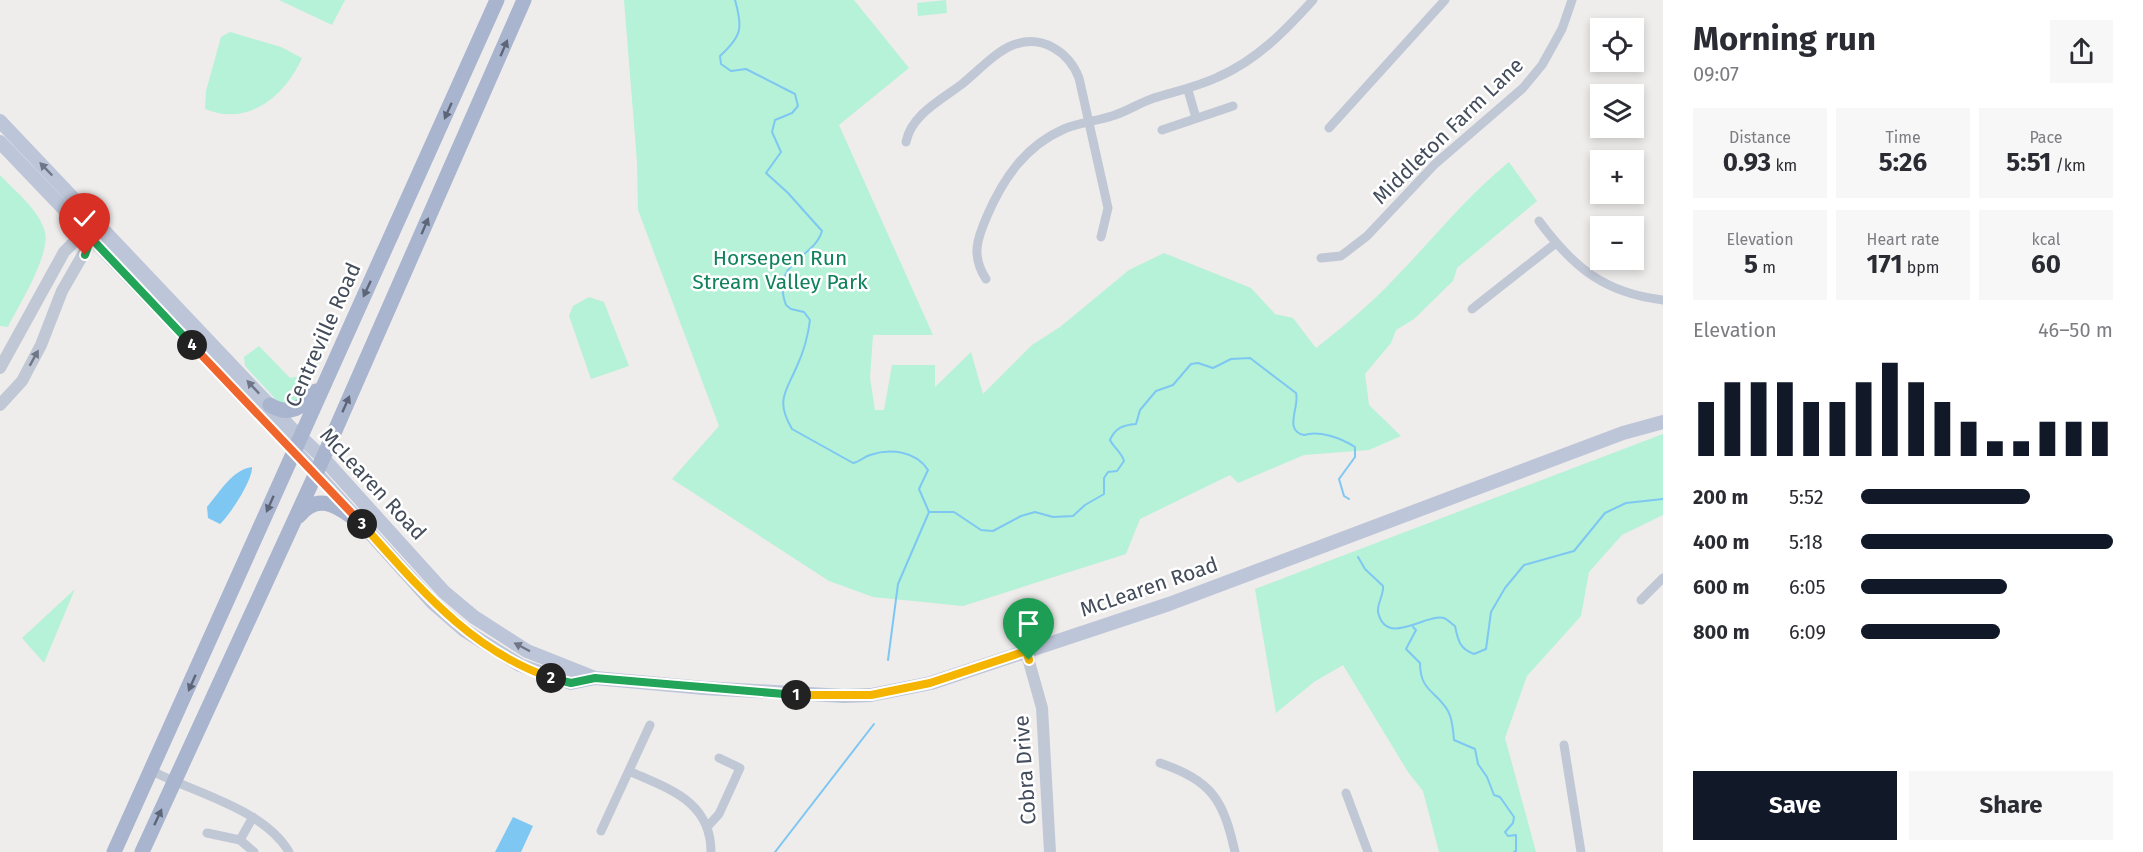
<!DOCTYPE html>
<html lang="en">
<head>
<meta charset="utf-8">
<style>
	body { margin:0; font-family:"Fira Sans",sans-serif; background:#f7f7f7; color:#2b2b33; height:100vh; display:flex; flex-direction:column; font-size:22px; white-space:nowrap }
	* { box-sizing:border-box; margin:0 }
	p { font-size:20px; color:#7c7c81 }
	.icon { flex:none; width:33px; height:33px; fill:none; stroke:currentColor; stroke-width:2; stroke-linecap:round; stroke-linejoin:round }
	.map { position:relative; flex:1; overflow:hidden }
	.drawer { display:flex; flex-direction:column; background:#fff; width:480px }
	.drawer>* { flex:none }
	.controls { position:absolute; left:1590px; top:18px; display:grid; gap:12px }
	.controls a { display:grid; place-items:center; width:54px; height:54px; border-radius:0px; background:#fff; box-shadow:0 3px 9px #0003; font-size:30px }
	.pin { position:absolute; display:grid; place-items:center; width:51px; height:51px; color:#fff; margin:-62px -26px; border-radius:50% 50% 50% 0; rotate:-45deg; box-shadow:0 0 6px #0007 }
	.pin .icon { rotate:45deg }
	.km { position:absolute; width:30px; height:30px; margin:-15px; border-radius:50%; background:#222; color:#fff; font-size:16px; line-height:30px; text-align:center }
	.round { display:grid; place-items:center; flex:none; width:63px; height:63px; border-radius:0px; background:#f7f7f7 }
	.head { display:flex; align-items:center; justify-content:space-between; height:102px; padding:0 30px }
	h1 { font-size:33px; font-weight:700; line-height:45px }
	.stats { display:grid; grid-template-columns:repeat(3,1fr); gap:9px; height:102px; padding:6px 30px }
	.stats div { display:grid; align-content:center; border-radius:0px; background:#f7f7f7; text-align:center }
	.stats b { font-size:26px; font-weight:700 }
	.stats small { font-size:16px; font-weight:400 }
	.stats p { font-size:16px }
	.chart { height:168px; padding:12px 30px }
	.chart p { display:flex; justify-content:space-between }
	.chart svg { width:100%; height:108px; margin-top:6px; stroke:#111827; stroke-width:6 }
	.button { display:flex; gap:12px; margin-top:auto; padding:12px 30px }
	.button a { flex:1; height:69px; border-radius:0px; background:#111827; color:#fff; font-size:24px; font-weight:700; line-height:69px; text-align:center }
	.button a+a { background:#f7f7f7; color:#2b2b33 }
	ul { padding:0 30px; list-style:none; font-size:20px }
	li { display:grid; grid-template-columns:96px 72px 1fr; align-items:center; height:45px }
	li i { height:15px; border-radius:8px; background:#111827 }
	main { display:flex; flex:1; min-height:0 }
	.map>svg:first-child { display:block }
	.green { fill:#b5f2d7 }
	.water { fill:#7ec7f3 }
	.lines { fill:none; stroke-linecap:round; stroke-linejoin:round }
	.stream { stroke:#7ec7f3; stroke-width:2 }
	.minor { stroke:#c1c8d5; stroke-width:9 }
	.tertiary { stroke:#c1c8d5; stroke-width:12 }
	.secondary { stroke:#bdc5d8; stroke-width:14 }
	.primary { stroke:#a9b5ce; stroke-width:15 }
	.oneway { fill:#5c6678 }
	.oneway2 { fill:#6e7687 }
	.oneway3 { fill:#6f7786 }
	.split-1-casing { stroke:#fff; stroke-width:12 }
	.split-2-casing { stroke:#fff; stroke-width:12 }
	.split-3-casing { stroke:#fff; stroke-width:12 }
	.split-4-casing { stroke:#fff; stroke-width:12 }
	.split-5-casing { stroke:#fff; stroke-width:12 }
	.split-1 { stroke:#f5b400; stroke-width:8 }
	.split-2 { stroke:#22a559; stroke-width:8 }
	.split-3 { stroke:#f5b400; stroke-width:8 }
	.split-4 { stroke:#f0652b; stroke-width:8 }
	.split-5 { stroke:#22a559; stroke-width:8 }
	.labels { text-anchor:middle; stroke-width:5; stroke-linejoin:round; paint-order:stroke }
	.street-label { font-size:21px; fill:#434c5b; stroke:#fff }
	.park-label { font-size:21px; fill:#0f825c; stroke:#fff }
</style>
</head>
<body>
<main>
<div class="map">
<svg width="1663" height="852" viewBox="0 0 1663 852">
	<rect width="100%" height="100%" fill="#efecec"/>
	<path class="green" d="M279,0h66l-13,25z
		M624,0h230l55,68 -70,57 94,210h-60l-3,43 5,32h9l8,-45h43v22l36,-35 12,42 49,-49 28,-18 69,-57 35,-17 87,35 24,26 18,4 23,30c28,-22 56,-45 80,-71 38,-39 70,-80 113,-115l28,39 -80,67 -4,13 -39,38 -18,11 -5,13 -26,31 4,31 32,31 -32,14 -65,5 -66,28 -8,-8 -90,44 -14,35 -163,52 -90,-9 -44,-16 -157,-102 47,-53 -81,-216 -1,-48z
		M946,0l1,13 -29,3 -1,-13z
		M230,32l51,15 21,11c-17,38 -54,69 -97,51l1,-18 15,-54z
		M0,175c15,16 37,33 44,54 9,23 -25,75 -36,98l-8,-1z
		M589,297l15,5 25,64 -38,13 -22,-63 4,-10z
		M334,319h5l-37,79 -5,5 -17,1 -35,-38 -1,-9 15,-11 31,32 15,-3z
		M1663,434v81l-41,20 -33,37 -8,44 -54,60 -22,62 31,114h-97l-16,-61 -15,-19 -65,-107 -29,17 -38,31 -21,-124z
		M75,589l-31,74 -22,-25z"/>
	<path class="water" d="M252,467c1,13 -22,48 -32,57l-12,-6 -1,-11c12,-14 26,-38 45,-40z
		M513,817l20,9 -12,26h-26z"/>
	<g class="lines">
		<path class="stream" d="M735,0c8,28 7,36 -15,56l1,8 10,7 15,-2 49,25 3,12 -6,7 -17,7 -3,12 9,20 -15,21 22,20 34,38c-8,28 -52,30 -36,74l5,4 13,3 6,8c-2,16 -6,31 -13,46 -11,26 -22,34 -5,63l61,34c7,-1 10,-6 17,-8 20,-7 46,-4 58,15l-9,19 10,23h25l27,18 12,1 28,-15 14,-4 18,5 20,-1 12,-11 19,-11v-16l4,-6 9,-1 7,-10c-2,-8 -10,-13 -14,-21 5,-12 13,-15 26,-16l4,-14 16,-19 17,-6 18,-21 7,-1 15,5 18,-9 19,-1 46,35c4,13 -13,38 8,42 15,-5 37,3 51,12v10l-16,22 5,17 5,3
			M1358,557l7,12 18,17c1,9 -6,17 -5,26 8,36 48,1 66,6 3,1 8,6 11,8 3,15 5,23 19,28l12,-5 5,-37 14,-24 19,-23 50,-14 31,-38 21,-10 37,-4
			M1413,627l3,3 -10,19 14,14c0,29 17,28 28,48 5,9 5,20 6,29l21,9 3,15 9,13 7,18 6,2 14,20 -1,6 -8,9 3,4 8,-1v16l-2,1
			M888,660l10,-76 31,-72
			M775,852l99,-128"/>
		<path class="minor" d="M1188,90l8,28
			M1329,128l116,-128
			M1162,130l71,-24
			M906,142c5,-27 35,-42 56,-58 15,-12 33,-32 51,-39 29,-11 56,7 66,33l29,130 -7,29
			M1539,221c34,46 65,72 124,79
			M1321,258l20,-2 26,-20 68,-72 88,-76 19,-23 20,-36 10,-29
			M986,279c-15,-23 -9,-40 1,-63 16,-37 38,-70 77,-87 15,-6 32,-8 48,-13 14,-4 27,-13 42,-18 22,-7 43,-11 64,-21 39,-17 67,-46 95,-77
			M1472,309l84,-66
			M1641,600l22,-22
			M1564,745l17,107
			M1160,763c52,18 63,36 75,89
			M152,771c43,22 112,38 137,81
			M629,771c40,18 82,30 82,81
			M1346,793l22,59
			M708,826l11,-12 21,-46 -21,-10
			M601,831l49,-106
			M207,833l33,7 14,12
			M240,840l13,-23"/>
		<path class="tertiary" d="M0,368l64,-116 10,-10 17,-4
			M0,405l22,-24 19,-36 21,-54 34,-59
			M1026,651l16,57 8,144"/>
		<path class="secondary" d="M0,121l291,307 32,30 121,134 30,25 53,34 68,27 109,10 140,8 27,-1 60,-12 238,-79 454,-171 40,-11
			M0,142l316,331 117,130 31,27 56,35 51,18 24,-5"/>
		<path class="primary" d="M270,405c20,12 32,3 46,-14
			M299,516c20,-26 44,-7 63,9
			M114,852l383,-852
			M142,852l181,-394 201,-458"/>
	</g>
	<defs><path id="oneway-solid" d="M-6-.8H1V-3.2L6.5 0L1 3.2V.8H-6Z" transform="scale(1.5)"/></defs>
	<g class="oneway">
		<use href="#oneway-solid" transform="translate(504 48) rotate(-67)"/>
		<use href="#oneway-solid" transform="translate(448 111) rotate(114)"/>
		<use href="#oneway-solid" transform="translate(425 226) rotate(-67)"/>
		<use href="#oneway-solid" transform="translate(367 289) rotate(115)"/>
		<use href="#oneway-solid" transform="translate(346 404) rotate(-66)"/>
		<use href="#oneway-solid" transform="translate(270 504) rotate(114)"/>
		<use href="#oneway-solid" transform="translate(192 683) rotate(114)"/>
		<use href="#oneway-solid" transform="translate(158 817) rotate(-65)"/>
	</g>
	<g class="oneway2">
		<use href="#oneway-solid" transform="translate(46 169) rotate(-134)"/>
		<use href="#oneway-solid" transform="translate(253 387) rotate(-133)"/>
		<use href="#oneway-solid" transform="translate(522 647) rotate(-152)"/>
	</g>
	<use class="oneway3" href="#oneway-solid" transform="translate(34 358) rotate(-61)"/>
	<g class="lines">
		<defs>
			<path id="split-1" d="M796,695h75l59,-12 96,-32 3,9"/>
			<path id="split-2" d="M551,678l20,5 24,-5 201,17"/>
			<path id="split-3" d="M362,524c57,63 106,125 189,154"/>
			<path id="split-4" d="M192,345l170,179"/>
			<path id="split-5" d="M85,255l6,-17 101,107"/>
		</defs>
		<use href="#split-1" class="split-1-casing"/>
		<use href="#split-2" class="split-2-casing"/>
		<use href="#split-3" class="split-3-casing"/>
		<use href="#split-4" class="split-4-casing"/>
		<use href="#split-5" class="split-5-casing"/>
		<use href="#split-1" class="split-1"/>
		<use href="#split-2" class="split-2"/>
		<use href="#split-3" class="split-3"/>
		<use href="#split-4" class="split-4"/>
		<use href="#split-5" class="split-5"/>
	</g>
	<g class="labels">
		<g class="street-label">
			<text transform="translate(1448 131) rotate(-44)" y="7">Middleton Farm Lane</text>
			<text transform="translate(323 335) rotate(-66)" y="7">Centreville Road</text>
			<text transform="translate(373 484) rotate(47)" y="7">McLearen Road</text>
			<text transform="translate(1149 587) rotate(-19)" y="7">McLearen Road</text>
			<text transform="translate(1025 770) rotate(-94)" y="7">Cobra Drive</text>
		</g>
		<g class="park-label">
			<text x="780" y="265">Horsepen Run<tspan x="780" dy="24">Stream Valley Park</tspan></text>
		</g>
	</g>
</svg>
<div class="controls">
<a><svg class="icon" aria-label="locate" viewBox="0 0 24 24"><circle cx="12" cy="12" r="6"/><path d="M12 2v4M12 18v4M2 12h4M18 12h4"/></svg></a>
<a><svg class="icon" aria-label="layers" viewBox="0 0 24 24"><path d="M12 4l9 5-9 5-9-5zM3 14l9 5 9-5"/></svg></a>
<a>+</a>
<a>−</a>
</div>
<div class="pin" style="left:1029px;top:660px;background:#1e9e55"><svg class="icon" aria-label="arrive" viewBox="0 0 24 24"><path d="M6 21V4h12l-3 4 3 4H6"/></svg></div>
<div class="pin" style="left:85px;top:255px;background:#d93025"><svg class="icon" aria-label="check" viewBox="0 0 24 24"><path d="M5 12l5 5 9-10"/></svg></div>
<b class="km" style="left:796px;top:695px">1</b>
<b class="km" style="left:551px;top:678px">2</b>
<b class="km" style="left:362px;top:524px">3</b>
<b class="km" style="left:192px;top:345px">4</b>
</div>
<section class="drawer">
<div class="head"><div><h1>Morning run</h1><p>09:07</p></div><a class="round"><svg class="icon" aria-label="share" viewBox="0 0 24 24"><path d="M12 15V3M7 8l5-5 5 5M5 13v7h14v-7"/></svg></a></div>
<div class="stats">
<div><p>Distance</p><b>0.93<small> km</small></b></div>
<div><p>Time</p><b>5:26</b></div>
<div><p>Pace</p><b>5:51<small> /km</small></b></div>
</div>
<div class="stats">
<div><p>Elevation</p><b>5<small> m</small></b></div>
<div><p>Heart rate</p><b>171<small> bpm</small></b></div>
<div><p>kcal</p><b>60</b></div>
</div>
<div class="chart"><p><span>Elevation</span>46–50 m</p>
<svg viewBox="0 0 160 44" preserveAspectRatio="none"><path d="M5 44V22M15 44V14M25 44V14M35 44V14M45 44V22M55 44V22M65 44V14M75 44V6M85 44V14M95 44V22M105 44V30M115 44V38M125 44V38M135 44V30M145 44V30M155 44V30"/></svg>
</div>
<ul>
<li><b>200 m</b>5:52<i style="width:67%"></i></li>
<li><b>400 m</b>5:18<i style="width:100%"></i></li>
<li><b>600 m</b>6:05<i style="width:58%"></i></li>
<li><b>800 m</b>6:09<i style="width:55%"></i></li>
</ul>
<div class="button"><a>Save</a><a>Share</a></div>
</section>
</main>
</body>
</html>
